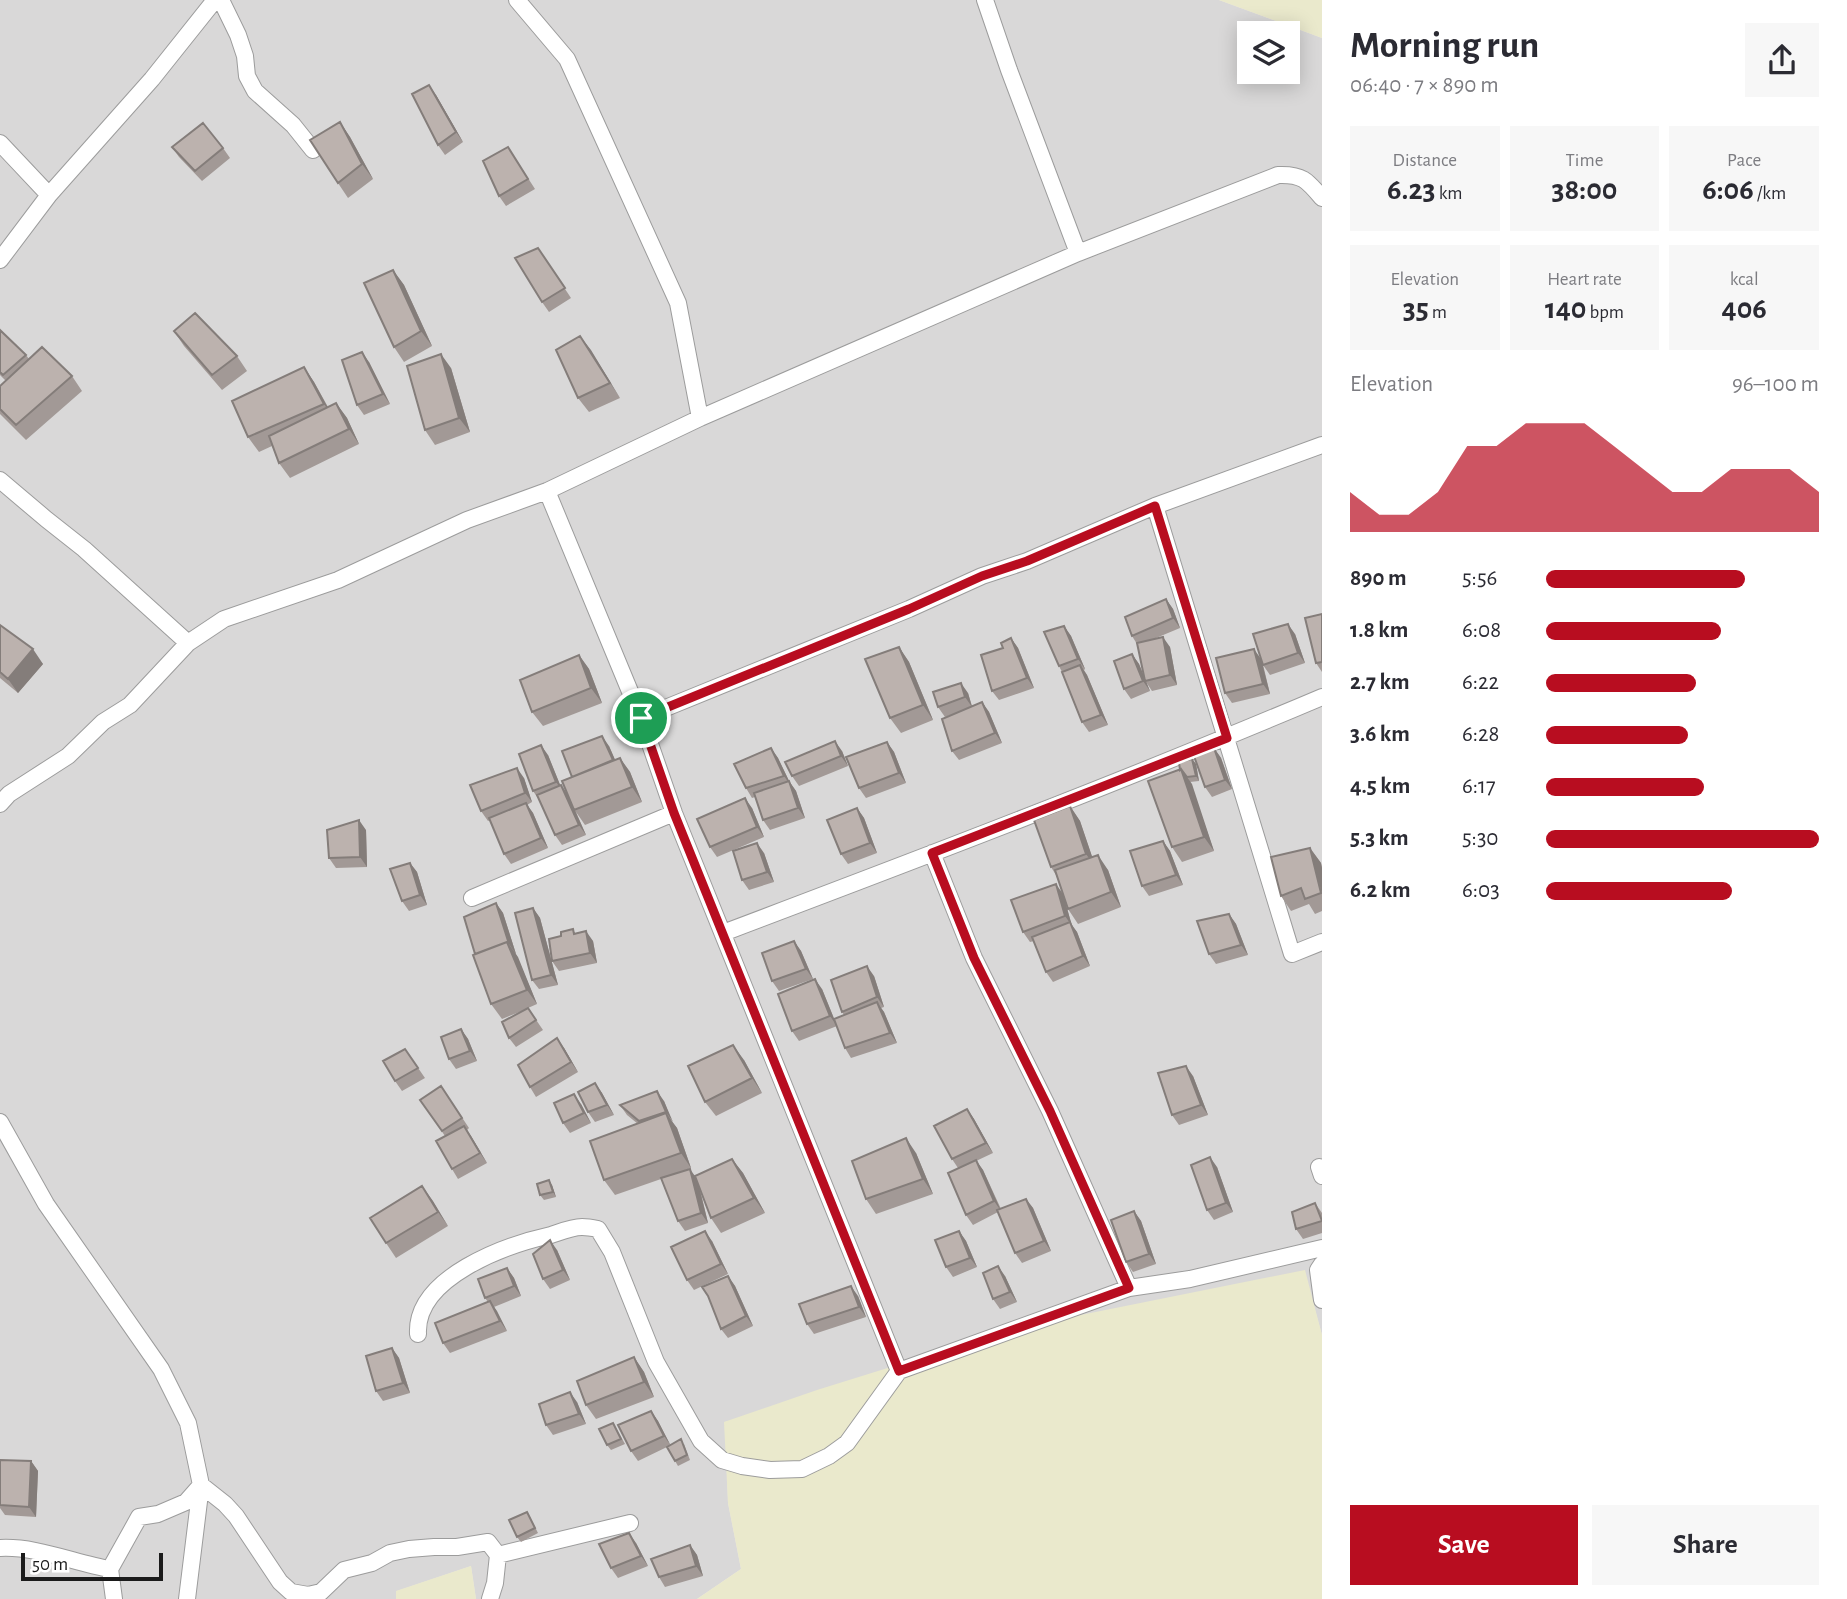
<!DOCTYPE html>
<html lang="en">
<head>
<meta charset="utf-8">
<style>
	body { margin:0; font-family:"Alegreya Sans",sans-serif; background:#f7f7f7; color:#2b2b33; height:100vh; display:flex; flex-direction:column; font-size:26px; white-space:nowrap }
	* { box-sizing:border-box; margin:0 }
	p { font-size:23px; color:#7c7c81 }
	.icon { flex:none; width:38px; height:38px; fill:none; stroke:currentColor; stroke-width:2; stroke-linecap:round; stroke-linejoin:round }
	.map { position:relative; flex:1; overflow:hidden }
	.drawer { display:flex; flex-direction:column; background:#fff; width:525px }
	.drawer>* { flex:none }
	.controls { position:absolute; left:1237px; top:21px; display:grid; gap:14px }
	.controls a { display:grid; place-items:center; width:63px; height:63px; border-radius:0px; background:#fff; box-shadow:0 4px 18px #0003; font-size:35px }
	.scale { position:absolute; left:21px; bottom:18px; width:142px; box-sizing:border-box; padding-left:7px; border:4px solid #1b1b1b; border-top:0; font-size:19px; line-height:24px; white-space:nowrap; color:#1b1b1b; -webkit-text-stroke:5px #fff; paint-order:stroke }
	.pin { position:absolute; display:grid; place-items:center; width:60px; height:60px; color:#fff; margin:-30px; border:4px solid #fff; border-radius:50%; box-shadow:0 2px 7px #0007 }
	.round { display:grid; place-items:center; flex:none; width:74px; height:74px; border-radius:0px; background:#f7f7f7 }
	.head { display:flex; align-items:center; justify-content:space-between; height:119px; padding:0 28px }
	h1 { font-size:38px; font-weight:600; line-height:52px }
	.stats { display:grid; grid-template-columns:repeat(3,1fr); gap:10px; height:119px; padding:7px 28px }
	.stats div { display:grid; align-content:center; border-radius:0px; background:#f7f7f7; text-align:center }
	.stats b { font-size:30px; font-weight:600 }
	.stats small { font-size:19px; font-weight:400 }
	.stats p { font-size:19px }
	.chart { height:196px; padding:14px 28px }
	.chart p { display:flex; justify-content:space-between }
	.chart svg { width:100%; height:126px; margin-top:7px; fill:#b80d20; opacity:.7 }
	.button { display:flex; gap:14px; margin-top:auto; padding:14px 28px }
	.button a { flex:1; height:80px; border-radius:0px; background:#b80d20; color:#fff; font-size:28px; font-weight:600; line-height:80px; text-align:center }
	.button a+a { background:#f7f7f7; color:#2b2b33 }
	ul { padding:0 28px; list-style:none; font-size:23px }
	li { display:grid; grid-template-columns:112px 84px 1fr; align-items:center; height:52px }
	li i { height:18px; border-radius:9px; background:#b80d20 }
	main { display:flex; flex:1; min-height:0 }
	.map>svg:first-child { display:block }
	.residential { fill:#d9d8d8; fill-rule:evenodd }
	.farmland { fill:#eae9cc }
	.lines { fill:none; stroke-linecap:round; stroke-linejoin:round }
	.minor-casing { stroke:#9c9c9c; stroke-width:18 }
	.minor { stroke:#fff; stroke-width:16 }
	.wall { fill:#a29996 }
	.shaded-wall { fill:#847d7a }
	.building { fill:#bcb2ae; stroke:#847d7a; stroke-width:2 }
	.route-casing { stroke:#fff; stroke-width:14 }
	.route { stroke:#b80d20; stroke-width:9 }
</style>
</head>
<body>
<main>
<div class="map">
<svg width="1322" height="1599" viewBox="0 0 1322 1599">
	<rect width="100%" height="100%" fill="#ece7e1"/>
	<path class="residential" d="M0,0h1219l103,38v1297l-18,-64 -579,151 3,81 13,66 -44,30h-221l-5,-33 -74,25 -1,8h-396zM1250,33h38v39h-38z"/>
	<path class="farmland" d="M1219,0h103v38z
		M1305,1270l17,65v264h-625l44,-30 -13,-66 -4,-81 93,-32 199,-62z
		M471,1566l5,33h-80v-8z"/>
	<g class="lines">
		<defs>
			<path id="minor" d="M221,0l17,35 7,21 2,20 8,15 38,34 20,25
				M517,0l50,59 111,244 22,115
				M985,0l24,70 69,183
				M0,143l49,52
				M0,260l49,-65 103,-116 63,-79
				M0,480l46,39 38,30 104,94
				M547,491l94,227 33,95 225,558
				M1155,506l137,448 30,-12
				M641,718l268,-109 73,-33 45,-15 128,-55 167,-61
				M0,804l9,-10 59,-38 35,-34 27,-17 58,-62 36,-24 114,-39 129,-60 80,-29 153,-73 378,-165 200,-78c24,-1 29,5 44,23
				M932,853l42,105 76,153 79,177
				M472,898l202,-85
				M723,933c201,-76 401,-152 599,-236
				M0,1122l46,82 115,165 27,54 13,62 -14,114
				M1319,1167l3,9
				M1322,1264l-4,6 4,30
				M418,1334c-3,-57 88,-89 133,-99 9,-3 21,-8 31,-8 5,0 11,1 16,2l14,23 44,110 45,79 21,19 20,6 28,4 32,-1 27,-13 18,-13 52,-72 230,-83 61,-9 132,-31
				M201,1485l24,19 11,12 44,66 11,10 17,3 13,-3 23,-22 28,-7 18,-10 19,-4 25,-2h23l31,-5 10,13 132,-32
				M0,1548c36,-2 75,15 110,21l29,-52 19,-3 28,-12 15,-17
				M110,1569l4,30
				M490,1599l5,-16 3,-28"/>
		</defs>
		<use href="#minor" class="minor-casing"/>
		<use href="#minor" class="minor"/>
	</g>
	<path class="wall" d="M436,95l27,47 -18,13 -7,-10z
		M340,122l10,15 23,42 -25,19 -10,-15z
		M172,147l51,1 7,10 -28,23 -23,-24z
		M508,147l27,42 -29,17 -7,-10z
		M538,248l33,50 -22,14 -7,-10z
		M393,270l11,15 28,61 -28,16 -10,-15z
		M0,330l26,25 3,4 43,17 10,15 -56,49 -26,-26v-28l6,-5 -6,-6z
		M174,331l63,25 10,15 -25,19 -38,-44z
		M580,336l40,62 -31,14 -11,-14z
		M369,362l21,42 -26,11 -7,-10z
		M304,367l10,15 14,25 8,-4 11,15 12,26 -69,34 -11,-15 -7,-17 -13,6 -11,-15z
		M451,368l19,64 -35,13 -10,-15z
		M1166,599l7,10 7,19 -24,10 14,9 7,38 -25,6 -6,-9 4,9 -19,8 -7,-10 8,-35 7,10 6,14 -8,-34 -5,-8z
		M1322,614v58l-6,-9z
		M0,625l43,39 -25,29 -18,-15z
		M1064,626l7,10 14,33 -1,1 3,5 21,50 -19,7 -7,-10 -20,-50 -3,-6z
		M1295,634l10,29 -35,12 -7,-10 -1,-5 8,34 -38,9 -7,-10 36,-34z
		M1011,638l7,10 16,40 -35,12 -7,-9 11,-43z
		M899,647l10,15 24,58 -32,13 -11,-15z
		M579,655l10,14 13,34 -59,23 -11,-14z
		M968,693l4,13 10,-4 7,10 13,31 -43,17 -7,-9 7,-39 -14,5 -7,-10z
		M887,742l7,10 12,31 -40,15 -7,-10z
		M609,746l6,14 5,-2 10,14 12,30 -57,23 -9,-13 10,23 -24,10 -7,-10 -15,-34 -7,-10 15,-36 12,30 8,9 4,-17z
		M771,748l7,10 11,23 7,10 9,27 -35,12 -7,-10 -8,-23 -3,1 -6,-10z
		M1214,748l7,10 11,31 -20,8 -7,-10z
		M842,751l6,15 -49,20 -7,-10z
		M1192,759l4,5 3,17 -9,1 24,69 -32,11 -10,-15 8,-77z
		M524,778l8,24 -5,3 6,8 15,35 -37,16 -7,-10 -14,-34 -2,1 -7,-10z
		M1070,806l10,15 12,36 16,13 13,37 -43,17 -10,-15 -12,-34 -5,-8z
		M752,808l12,29 -47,20 -7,-10z
		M857,808l7,10 13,35 -29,11 -7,-10z
		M366,830l1,37 -31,1 -7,-10z
		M1163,841l7,10 13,34 -34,11 -7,-10z
		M1310,848l11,15 1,5v43l-7,3 -6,-10 -18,7 -10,-15z
		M764,853l10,29 -25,8 -7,-10z
		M410,863l7,9 10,33 -18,6 -7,-10z
		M1063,894l9,32 5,6 13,34 -37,16 -7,-10 -12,-31 -4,1 -7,-10z
		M496,903l7,10 13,41 21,50 -9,4 15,22 -27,17 -7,-9 18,-29 -25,10 -11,-15 -16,-50z
		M533,908l7,10 18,67 -19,4 -7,-9z
		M1229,914l7,10 12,31 -32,9 -7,-10z
		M576,933l17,8 4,22 -38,8 -7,-10z
		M794,941l7,10 12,28 -34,12 -7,-10z
		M874,976l10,31 -3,1 3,4 13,31 -46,15 -6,-10 -8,-22 -38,15 -7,-10 30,-42 13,32 9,-6 -2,-3z
		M461,1029l7,10 9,22 -21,8 -7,-10z
		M564,1048l14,24 -42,25 -6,-10z
		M405,1049l20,29 -23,13 -7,-10z
		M744,1060l18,33 -46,23 -11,-14z
		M1193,1076l15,39 -29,10 -7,-10z
		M595,1083l7,10 12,22 -19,7 -7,-10z
		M441,1086l28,42 -2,2 20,33 -29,16 -6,-10 -7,-33 -25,-36z
		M664,1101l8,21 5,6 14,40 -22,8h26l37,-17 11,14 22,40 -44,20 -10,-15 -11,-29 8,34 -23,8 -7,-10 -17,-42 -46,16 -11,-15 34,-56 -11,-9 -7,-10z
		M581,1104l10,19 -21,10 -7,-10z
		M967,1109l7,10 19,34 -17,8 7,9 18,39 25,-10 7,9 18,43 -29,12 -7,-10 -17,-41 -25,13 -7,-10 -8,-47 -6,-9z
		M916,1153l17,41 -57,20 -10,-15z
		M1217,1167l16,45 -19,8 -7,-10z
		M552,1185l4,12 -12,3 -4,-5z
		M422,1186l26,40 -52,32 -10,-15z
		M1315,1203l7,10v20l-19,6 -7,-10z
		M1134,1211l7,10 15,43 -23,8 -7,-10z
		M959,1231l7,10 11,26 -24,10 -7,-10z
		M712,1241l16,33 -34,16 -7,-10z
		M557,1250l13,30 -20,9 -7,-10z
		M507,1268l7,10 7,18 -27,11 13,24 -57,22 -7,-10 45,-41 -3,-4z
		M728,1276l7,10 18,40 -25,12 -7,-9 -13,-33z
		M1005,1276l12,26 -17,7 -7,-10z
		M858,1296l8,21 -52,17 -7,-10z
		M392,1348l7,10 11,35 -27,8 -7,-10z
		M634,1357l10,15 10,25 -58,22 -10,-14z
		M577,1402l9,22 -33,11 -7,-10z
		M651,1411l7,10 12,24 14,-1 6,16 -12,6 -11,-19 -29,14 -7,-10z
		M616,1428l9,16 -14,6 -4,-5z
		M0,1460l31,1 7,10 -2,46 -31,-2 -5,-7z
		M530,1517l8,16 -17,9 -4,-5z
		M636,1543l12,23 -30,12 -7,-10z
		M690,1545l7,10 6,21 -38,11 -6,-10z"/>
	<path class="shaded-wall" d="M429,85l7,10 27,47 -7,-10z
		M340,122l10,15 23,42 -11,-15z
		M393,270l11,15 28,61 -11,-15z
		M580,336l11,14 29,48 -10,-15z
		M362,352l7,10 21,42 -7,-10z
		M441,354l10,14 19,64 -11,-14z
		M304,367l10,15 20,37 -10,-15z
		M336,403l11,15 12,26 -10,-15z
		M1166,599l7,10 7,19 -7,-10z
		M1288,624l7,10 10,29 -7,-10z
		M1064,626l7,10 14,33 -7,-10z
		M1163,637l7,10 7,38 -7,-10z
		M1011,638l7,10 16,40 -7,-10z
		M899,647l10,15 24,58 -10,-15z
		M33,649l10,15 -25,29 -10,-14z
		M1254,649l7,10 9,35 -7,-10z
		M1132,654l7,10 11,27 -7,-10z
		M579,655l10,14 13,34 -11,-15z
		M1080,665l7,10 21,50 -7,-10z
		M961,683l7,10 4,14 -7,-10z
		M982,702l7,10 13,31 -7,-10z
		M602,736l7,10 11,25 -7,-10z
		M835,741l7,10 6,15 -7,-10z
		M887,742l7,10 12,31 -7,-10z
		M541,745l7,10 15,37 -7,-10z
		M771,748l7,10 13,27 -2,-4 7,10 9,27 -7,-10 -7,-22 -7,-10z
		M1214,748l7,10 11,31 -7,-9z
		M620,758l10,14 12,30 -10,-15z
		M1192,759l4,5 3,17 -3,-5z
		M517,768l7,10 8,24 -7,-9z
		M1181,769l11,15 22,67 -10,-14z
		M561,785l7,10 18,40 -7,-10z
		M745,798l7,10 12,29 -7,-10z
		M526,803l7,10 15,35 -7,-10z
		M1070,806l10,15 16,47 -10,-14z
		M857,808l7,10 13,35 -7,-10z
		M359,820l7,10 1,37 -7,-10z
		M1163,841l7,10 13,34 -7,-10z
		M757,843l7,10 10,29 -7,-10z
		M1310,848l11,15 1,5v26z
		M1098,855l10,15 13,37 -10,-15z
		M410,863l7,9 10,33 -7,-10z
		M1056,884l7,10 9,32 -7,-10z
		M496,903l7,10 13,41 -7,-10z
		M533,908l7,10 18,67 -7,-10z
		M1229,914l7,10 12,31 -7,-10z
		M1070,922l7,10 13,34 -7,-10z
		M586,931l7,10 4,22 -7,-10z
		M794,941l7,10 12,28 -7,-10z
		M507,942l11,15 19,47 -10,-14z
		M867,966l7,10 10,31 -7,-10z
		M815,979l7,10 15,37 -7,-10z
		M877,1002l7,10 13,31 -7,-10z
		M461,1029l7,10 9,22 -7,-10z
		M557,1038l7,10 14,24 -7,-10z
		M733,1045l11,15 18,33 -10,-15z
		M1186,1066l7,10 15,39 -7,-10z
		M595,1083l7,10 12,22 -7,-10z
		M657,1091l7,10 9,21 -7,-10z
		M574,1094l7,10 10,19 -7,-10z
		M967,1109l7,10 19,34 -7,-10z
		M666,1113l11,15 14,40 -10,-15z
		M464,1126l7,10 16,27 -7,-10z
		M906,1138l10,15 17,41 -10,-15z
		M1210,1157l7,10 16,45 -7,-9z
		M732,1159l11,14 22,40 -11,-15z
		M976,1160l7,10 18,41 -7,-10z
		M690,1169l7,10 11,44 -7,-10z
		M549,1180l3,5 4,12 -3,-5z
		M422,1186l11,15 15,25 -10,-14z
		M1026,1199l7,9 18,43 -7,-10z
		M1134,1211l7,10 15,43 -7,-10z
		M705,1231l7,10 16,33 -7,-10z
		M959,1231l7,10 11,26 -7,-9z
		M550,1240l7,10 13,30 -7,-10z
		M998,1266l7,10 12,26 -7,-10z
		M507,1268l7,10 7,18 -7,-10z
		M728,1276l7,10 18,40 -7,-10z
		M851,1286l7,10 8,21 -7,-10z
		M490,1301l7,10 10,20 -7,-10z
		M392,1348l7,10 11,35 -7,-10z
		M634,1357l10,15 10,25 -10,-15z
		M570,1392l7,10 9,22 -7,-10z
		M651,1411l7,10 13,25 -7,-10z
		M31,1461l7,10 -2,46 -7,-10z
		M629,1533l7,10 12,23 -7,-10z
		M690,1545l7,10 6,21 -7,-10z"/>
	<path class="building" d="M429,85l27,47 -18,13 -26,-51z
		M340,122l22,42 -24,19 -28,-43z
		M203,123l20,25 -28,23 -23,-24z
		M508,147l20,32 -29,17 -16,-35z
		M538,248l27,40 -23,14 -27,-44z
		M393,270l28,61 -27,16 -30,-64z
		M195,313l42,43 -25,19 -38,-44z
		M0,330l26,25 -23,20 -3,-3z
		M580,336l30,47 -32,15 -22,-48z
		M42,347l30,29 -56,49 -16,-16v-23z
		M362,352l21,42 -26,11 -15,-45z
		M441,354l18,64 -34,12 -18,-64z
		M304,367l20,37 -76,33 -16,-36z
		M336,403l13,26 -70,34 -10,-27z
		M1166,599l7,19 -41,18 -7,-19z
		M1322,614v48l-6,1 -11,-45z
		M1288,624l10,29 -35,12 -10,-31z
		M0,625l33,24 -25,30 -8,-7z
		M1064,626l14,33 -19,7 -15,-34z
		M1163,637l7,38 -25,6 -8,-38z
		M1011,638l16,40 -35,13 -11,-36 22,-7 -2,-5z
		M899,647l24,58 -33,13 -25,-59z
		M1254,649l9,35 -38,9 -9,-35z
		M1132,654l11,27 -19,8 -10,-28z
		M579,655l12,33 -59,24 -12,-32z
		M1080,665l21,50 -19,7 -20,-50z
		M961,683l4,14 -27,10 -5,-15z
		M982,702l13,31 -43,18 -10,-32z
		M602,736l11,24 -41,17 -10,-26z
		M835,741l6,15 -49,20 -7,-14z
		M887,742l12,31 -40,15 -13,-31z
		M541,745l15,37 -23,9 -14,-37z
		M771,748l13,28 -38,12 -12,-24z
		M1214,748l11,32 -20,7 -11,-31z
		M620,758l12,29 -58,23 -12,-29z
		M1192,759l4,17 -9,1 -6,-8 -1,1 -1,-8z
		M517,768l8,25 -44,18 -11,-26z
		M1181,769l23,68 -32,10 -24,-66z
		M789,781l9,27 -35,12 -9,-27z
		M561,785l18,40 -24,10 -18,-40z
		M745,798l12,29 -47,20 -13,-28z
		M526,803l15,35 -37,16 -15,-36z
		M1070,806l16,48 -35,13 -17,-47z
		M857,808l13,35 -29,11 -14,-34z
		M359,820l1,37 -31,1 -2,-28z
		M1163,841l13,34 -34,11 -12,-35z
		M757,843l10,29 -25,8 -9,-29z
		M1310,848l11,45 -16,6 -4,-11 -20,8 -10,-39z
		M1098,855l13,37 -43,17 -13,-39z
		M410,863l10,32 -18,6 -12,-32z
		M1056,884l9,32 -42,16 -12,-32z
		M496,903l13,41 -2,-2 -32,12 -11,-37z
		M533,908l18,67 -19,5 -17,-67z
		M1229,914l12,31 -32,9 -12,-33z
		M1070,922l13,34 -37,16 -14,-35z
		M573,929l1,5 12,-3 4,22 -38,8 -3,-22 12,-3v-4z
		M794,941l12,28 -34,12 -10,-28z
		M507,942l20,48 -36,14 -18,-49z
		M867,966l10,31 -35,15 -11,-32z
		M815,979l15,37 -38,15 -14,-37z
		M877,1002l13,31 -45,15 -11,-29z
		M528,1008l8,12 -27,18 -7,-16z
		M461,1029l9,22 -21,8 -8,-22z
		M557,1038l14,24 -41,25 -12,-22z
		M733,1045l19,33 -47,24 -17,-36z
		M405,1049l13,19 -23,13 -12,-20z
		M1186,1066l15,39 -29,10 -14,-42z
		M595,1083l12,22 -19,7 -10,-20z
		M441,1086l21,32 -20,13 -22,-31z
		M657,1091l9,21 -27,9 -19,-16z
		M574,1094l10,19 -21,10 -9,-20z
		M967,1109l19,34 -34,16 -18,-33z
		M666,1113l15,40 -77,27 -14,-39z
		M464,1126l16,27 -28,16 -16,-28z
		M906,1138l17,41 -57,20 -14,-38z
		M1210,1157l16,46 -19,7 -16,-45z
		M732,1159l22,39 -43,20 -16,-42z
		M976,1160l18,41 -28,14 -18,-42z
		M690,1169l11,44 -23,8 -17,-43z
		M549,1180l4,12 -13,3 -3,-11z
		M422,1186l16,26 -52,31 -16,-25z
		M1026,1199l18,42 -29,12 -18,-43z
		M1315,1203l7,18 -26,8 -4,-17z
		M1134,1211l15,43 -23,8 -15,-42z
		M705,1231l16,33 -34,16 -16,-33z
		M959,1231l11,27 -24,9 -11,-27z
		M550,1240l13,30 -20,9 -10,-25z
		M998,1266l12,26 -17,7 -10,-26z
		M507,1268l7,18 -29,12 -7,-19z
		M728,1276l18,40 -25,13 -13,-33 -6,-9z
		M851,1286l8,21 -52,17 -8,-20z
		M490,1301l10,20 -57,22 -8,-20z
		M392,1348l11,35 -27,8 -10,-35z
		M634,1357l10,25 -58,23 -9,-24z
		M570,1392l9,22 -33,11 -7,-21z
		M651,1411l13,25 -33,15 -13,-26z
		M613,1423l8,16 -14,6 -8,-16z
		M681,1439l6,16 -12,6 -8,-14z
		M0,1460l31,1 -2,46 -29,-2z
		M527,1512l8,16 -18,9 -8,-17z
		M629,1533l12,23 -30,12 -12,-24z
		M690,1545l6,21 -37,11 -8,-18z"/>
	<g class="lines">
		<defs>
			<path id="route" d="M1155,506l72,232 -295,115 42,105 76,153 79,177 -230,83 -225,-558 -33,-95 268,-109 73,-33 45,-15z"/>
		</defs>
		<use href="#route" class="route-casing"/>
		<use href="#route" class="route"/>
	</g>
</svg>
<div class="controls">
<a><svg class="icon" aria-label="layers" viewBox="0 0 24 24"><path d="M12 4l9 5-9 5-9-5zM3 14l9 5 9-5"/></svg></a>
</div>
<div class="scale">50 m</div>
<div class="pin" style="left:641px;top:718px;background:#1e9e55"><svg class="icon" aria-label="arrive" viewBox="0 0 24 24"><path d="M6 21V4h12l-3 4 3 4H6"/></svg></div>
</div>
<section class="drawer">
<div class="head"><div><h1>Morning run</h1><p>06:40 · 7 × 890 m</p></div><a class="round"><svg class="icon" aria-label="share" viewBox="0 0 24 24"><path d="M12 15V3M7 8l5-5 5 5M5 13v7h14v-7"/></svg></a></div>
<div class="stats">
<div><p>Distance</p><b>6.23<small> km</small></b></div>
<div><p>Time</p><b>38:00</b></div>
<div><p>Pace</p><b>6:06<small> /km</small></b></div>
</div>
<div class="stats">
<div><p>Elevation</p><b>35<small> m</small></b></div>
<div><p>Heart rate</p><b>140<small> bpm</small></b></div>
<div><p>kcal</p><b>406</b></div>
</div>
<div class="chart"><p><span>Elevation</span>96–100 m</p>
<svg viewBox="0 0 160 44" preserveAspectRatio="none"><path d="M0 44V30L10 38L20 38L30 30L40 14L50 14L60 6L70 6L80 6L90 14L100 22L110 30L120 30L130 22L140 22L150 22L160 30V44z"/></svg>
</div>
<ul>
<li><b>890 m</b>5:56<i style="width:73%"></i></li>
<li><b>1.8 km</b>6:08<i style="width:64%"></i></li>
<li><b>2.7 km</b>6:22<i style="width:55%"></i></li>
<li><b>3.6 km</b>6:28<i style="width:52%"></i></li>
<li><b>4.5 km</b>6:17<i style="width:58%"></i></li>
<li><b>5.3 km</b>5:30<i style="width:100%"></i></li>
<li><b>6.2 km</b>6:03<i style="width:68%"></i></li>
</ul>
<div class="button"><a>Save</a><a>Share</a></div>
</section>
</main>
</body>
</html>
